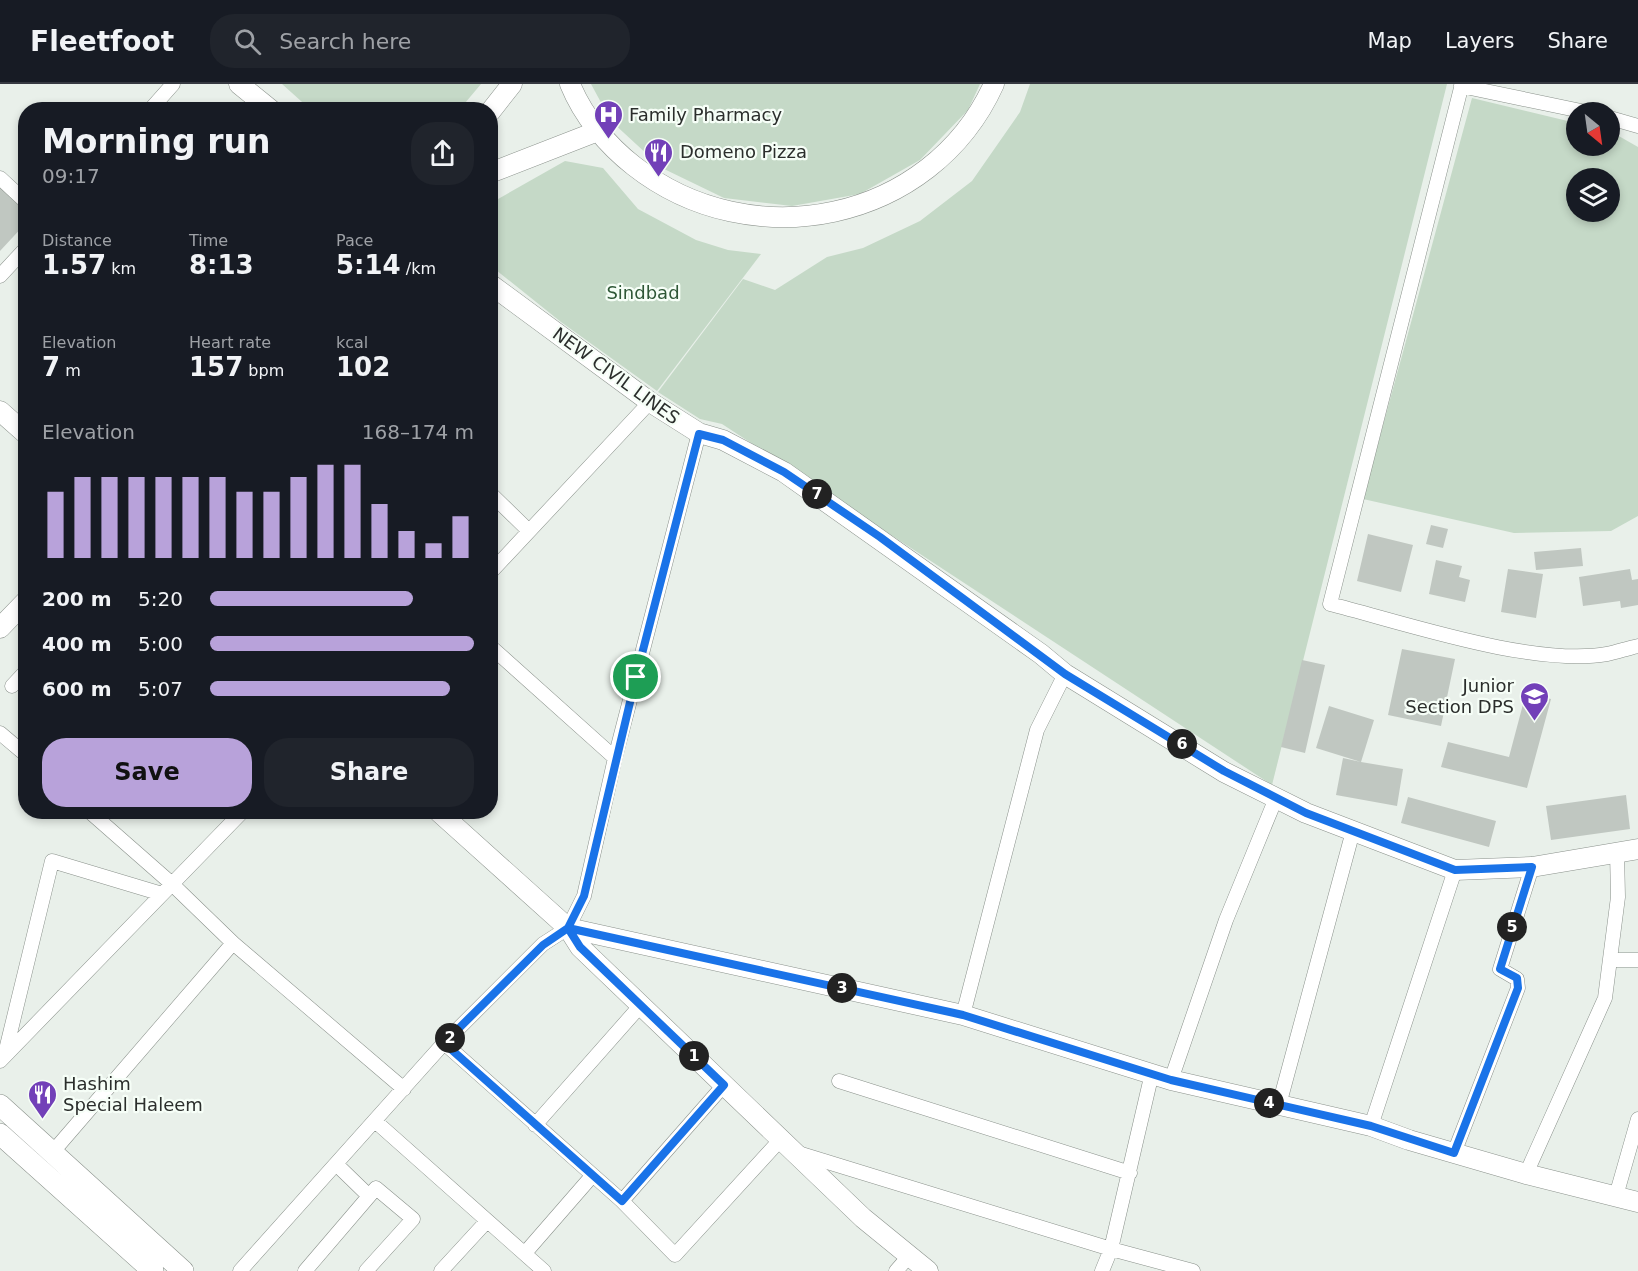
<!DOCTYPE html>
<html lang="en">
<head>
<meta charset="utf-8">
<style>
	body { margin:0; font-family:"DejaVu Sans",sans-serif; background:#20242c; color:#f1f3f6; height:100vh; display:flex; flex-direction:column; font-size:22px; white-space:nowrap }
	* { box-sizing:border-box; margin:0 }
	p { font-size:20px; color:#9ea1a6 }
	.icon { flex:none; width:33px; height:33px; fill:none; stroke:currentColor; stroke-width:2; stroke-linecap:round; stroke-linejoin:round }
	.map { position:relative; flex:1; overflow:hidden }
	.drawer { position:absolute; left:18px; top:18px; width:480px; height:717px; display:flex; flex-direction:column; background:#171b24; border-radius:24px; box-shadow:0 3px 9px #0003 }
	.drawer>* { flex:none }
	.needle { width:39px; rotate:151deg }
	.controls { position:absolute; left:1566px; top:18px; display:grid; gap:12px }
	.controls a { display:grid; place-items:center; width:54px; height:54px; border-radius:50%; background:#171b24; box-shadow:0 3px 9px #0003; font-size:30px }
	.pin { position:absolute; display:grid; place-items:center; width:51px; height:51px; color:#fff; margin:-26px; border:3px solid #fff; border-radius:50%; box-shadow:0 2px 6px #0007 }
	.km { position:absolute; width:30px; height:30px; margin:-15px; border-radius:50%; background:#222; color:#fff; font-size:16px; line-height:30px; text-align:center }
	.round { display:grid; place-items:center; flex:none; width:63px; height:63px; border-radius:24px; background:#20242c }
	.summary { display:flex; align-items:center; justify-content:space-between; height:102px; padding:0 24px }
	h1 { font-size:33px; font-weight:800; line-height:45px }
	.stats { display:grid; grid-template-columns:repeat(3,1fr); gap:9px; height:102px; padding:6px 24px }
	.stats div { display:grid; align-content:center }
	.stats b { font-size:26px; font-weight:800 }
	.stats small { font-size:16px; font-weight:400 }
	.stats p { font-size:16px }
	.chart { height:168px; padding:12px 24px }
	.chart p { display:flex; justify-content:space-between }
	.chart svg { width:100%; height:108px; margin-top:6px; stroke:#b8a2da; stroke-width:6 }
	.primary-button { display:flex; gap:12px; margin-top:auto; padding:12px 24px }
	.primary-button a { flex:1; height:69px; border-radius:24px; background:#b8a2da; color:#111; font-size:24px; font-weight:800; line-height:69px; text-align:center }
	.primary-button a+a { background:#20242c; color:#f1f3f6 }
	ul { padding:0 24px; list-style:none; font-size:20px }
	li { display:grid; grid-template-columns:96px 72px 1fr; align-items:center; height:45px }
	li i { height:15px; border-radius:8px; background:#b8a2da }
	header { display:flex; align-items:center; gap:36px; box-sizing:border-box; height:84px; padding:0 30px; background:#171b24; border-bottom:2px solid #363941 }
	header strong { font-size:28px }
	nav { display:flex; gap:33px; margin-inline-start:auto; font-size:21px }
	.search { width:420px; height:54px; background:#20242c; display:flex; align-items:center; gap:15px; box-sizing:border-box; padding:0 21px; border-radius:24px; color:#9ea1a6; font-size:22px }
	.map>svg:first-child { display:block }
	.green { fill:#c5d9c7; fill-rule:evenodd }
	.building { fill:#c0c7c1 }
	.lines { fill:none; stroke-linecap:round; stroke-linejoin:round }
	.street-casing { stroke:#8a918b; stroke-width:15 }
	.secondary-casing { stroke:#8a918b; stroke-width:21 }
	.primary-casing { stroke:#8a918b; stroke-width:22 }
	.street { stroke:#fff; stroke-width:14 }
	.secondary { stroke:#fff; stroke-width:20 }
	.primary { stroke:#fff; stroke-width:21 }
	.route-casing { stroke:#fff; stroke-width:12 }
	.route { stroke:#1a73e8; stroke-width:8 }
	.labels { text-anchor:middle; stroke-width:4.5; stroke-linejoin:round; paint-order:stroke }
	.poi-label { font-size:18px; fill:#2b2e2c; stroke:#f6fef7; text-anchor:start }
	.park-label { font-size:18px; fill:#2e5736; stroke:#f6fef7 }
	.street-label { font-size:18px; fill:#2b2e2c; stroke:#f6fef7 }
</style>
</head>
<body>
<header>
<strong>Fleetfoot</strong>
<div class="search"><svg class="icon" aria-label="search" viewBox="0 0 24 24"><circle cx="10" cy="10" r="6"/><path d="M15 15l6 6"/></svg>Search here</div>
<nav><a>Map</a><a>Layers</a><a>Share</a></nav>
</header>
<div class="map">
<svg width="1638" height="1187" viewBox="0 0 1638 1187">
	<rect width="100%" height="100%" fill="#e9f0ea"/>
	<path class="green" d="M282,0h199l-21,25 -149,1z
		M591,0h389l-12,26 -48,50 -60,34 -68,12 -68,-8 -62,-30 -51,-47z
		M1030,0h417l-175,701 -550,-361 -22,-5 -42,-27 85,-113 32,11 52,-33 36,-9 57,-27 52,-40 48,-69z
		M1472,14l104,25v23h34v-15l28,16v369l-27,15 -97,2 -151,-34zM1576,94h34v34h-34z
		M565,77l38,7 35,41 58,31 32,10 33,4 -104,137 -96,-69 -70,-56v-63z"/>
	<path class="building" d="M0,99l26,23v17l-26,28z
		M1431,441l17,4 -5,19 -17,-4z
		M1368,450l45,11 -12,47 -44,-11z
		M1581,464l2,18 -47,4 -2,-18z
		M1436,476l26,6 -3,11 11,3 -5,22 -36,-8z
		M1508,485l35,5 -7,44 -35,-6z
		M1630,485l2,11 6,-1v26l-17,3 -1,-7 -37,5 -4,-29z
		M1402,565l53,10 -14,67 -53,-11z
		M1302,576l23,5 -20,88 -24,-6z
		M1526,609l25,6 -24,89 -86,-21 7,-25 61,15z
		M1329,622l45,14 -13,42 42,7 -6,37 -61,-11 7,-37 18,4 -45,-14z
		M1626,711l4,34 -79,11 -5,-34z
		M1408,713l88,24 -7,26 -88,-24z"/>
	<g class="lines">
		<defs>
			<path id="street" d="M1462,0l-132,520c75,19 204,63 277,50 10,-2 21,-6 31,-8
				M1461,2l125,26
				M150,26l23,-26
				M1610,34l28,8
				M0,94l26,24
				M0,192l26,-28
				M490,409l39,38
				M490,489l160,-171
				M490,562l125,112
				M12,602l14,-15
				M0,649l26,22
				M233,859l-61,-59 70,-72
				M1610,876h28
				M963,931l74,-285 28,-56
				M444,959l178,158 53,54 106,-116
				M5,970l47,-193 110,33
				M0,977l172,-177 -82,-72
				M1171,996l55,-160 50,-122
				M839,997l291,92
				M1279,1021l74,-274
				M375,1037l169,150
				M535,1041l106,-120
				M1371,1042l84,-256
				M798,1069l313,96 82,22
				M1454,1069l64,-165 -1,-9 -17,-10 32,-102
				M51,1070l182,-211 171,146
				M336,1080l33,32
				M1526,1090l79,-176 13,-101 -1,-45
				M1616,1112l22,-77
				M622,1117l102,-116
				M525,1169l67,-77
				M240,1187l204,-228 99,-99 25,-16 16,-32 31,-138 84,-325
				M305,1187l71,-83 37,31 -47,52
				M441,1187l46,-50
				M896,1187l14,-16
				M1102,1187l9,-22 41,-176"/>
			<path id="secondary" d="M239,0l32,26
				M570,0c13,32 37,61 64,82 117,92 297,57 360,-82
				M490,28l22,-28
				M490,89l108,-42
				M490,200l160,118 49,31 24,7 61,32 257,182 24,20 159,98 82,41 149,57 77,-3 106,-18
				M0,327l26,23
				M0,544l26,-27
				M439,728l129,116 12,19 283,271 65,53
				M568,844l395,87 208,65 200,46 38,14 117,34 112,28"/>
			<path id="primary" d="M0,1021l183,166
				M0,1050l153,137"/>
		</defs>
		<use href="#street" class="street-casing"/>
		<use href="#secondary" class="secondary-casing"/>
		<use href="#primary" class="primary-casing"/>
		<use href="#street" class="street"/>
		<use href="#secondary" class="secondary"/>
		<use href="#primary" class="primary"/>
	</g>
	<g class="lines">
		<defs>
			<path id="route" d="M636,593l-52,219 -16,32 12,19 144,138 -102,116 -178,-158 99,-98 25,-17 395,87 208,65 200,46 83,27 64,-165 -1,-10 -17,-9 32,-102 -77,3 -149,-57 -82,-42 -159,-97 -185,-137 -96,-65 -61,-32 -24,-6 -63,243"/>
		</defs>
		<use href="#route" class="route-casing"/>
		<use href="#route" class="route"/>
	</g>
	<defs>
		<symbol id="hospital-pin" viewBox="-11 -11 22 30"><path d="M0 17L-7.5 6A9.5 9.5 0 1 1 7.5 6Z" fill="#7240b8" stroke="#f6fef7"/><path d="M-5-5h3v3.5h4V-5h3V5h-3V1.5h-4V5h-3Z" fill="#fff"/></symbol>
		<symbol id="restaurant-pin" viewBox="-11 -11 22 30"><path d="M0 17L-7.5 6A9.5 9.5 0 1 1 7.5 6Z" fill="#7240b8" stroke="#f6fef7"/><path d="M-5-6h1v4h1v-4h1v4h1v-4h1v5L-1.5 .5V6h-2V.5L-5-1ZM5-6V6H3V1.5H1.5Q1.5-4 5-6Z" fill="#fff"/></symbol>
		<symbol id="school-pin" viewBox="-11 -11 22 30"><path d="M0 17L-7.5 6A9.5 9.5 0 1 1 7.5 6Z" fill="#7240b8" stroke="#f6fef7"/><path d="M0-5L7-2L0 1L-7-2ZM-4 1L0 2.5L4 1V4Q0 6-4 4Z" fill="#fff"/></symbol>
	</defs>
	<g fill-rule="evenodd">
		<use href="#hospital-pin" x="592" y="14" width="33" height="45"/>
		<use href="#restaurant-pin" x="642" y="52" width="33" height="45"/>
		<use href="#school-pin" x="1518" y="596" width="33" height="45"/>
		<use href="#restaurant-pin" x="26" y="994" width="33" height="45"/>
	</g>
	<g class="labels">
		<g class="poi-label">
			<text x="629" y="37">Family Pharmacy</text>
			<text x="680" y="74">Domeno Pizza</text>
			<text x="1514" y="608" text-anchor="end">Junior<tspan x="1514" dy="21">Section DPS</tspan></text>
			<text x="63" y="1006">Hashim<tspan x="63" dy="21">Special Haleem</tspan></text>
		</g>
		<g class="park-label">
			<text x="643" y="215">Sindbad</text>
		</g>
		<g class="street-label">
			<text transform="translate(616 292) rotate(36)" y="6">NEW CIVIL LINES</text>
		</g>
	</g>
</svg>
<div class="controls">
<a><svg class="needle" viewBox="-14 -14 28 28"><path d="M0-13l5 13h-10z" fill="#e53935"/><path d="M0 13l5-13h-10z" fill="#9ea1a6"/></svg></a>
<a><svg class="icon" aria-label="layers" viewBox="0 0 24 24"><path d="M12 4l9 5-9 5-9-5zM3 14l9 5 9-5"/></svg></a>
</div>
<div class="pin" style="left:636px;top:593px;background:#1e9e55"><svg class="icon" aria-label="arrive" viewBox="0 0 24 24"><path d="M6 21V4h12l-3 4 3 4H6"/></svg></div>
<b class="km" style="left:694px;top:972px">1</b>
<b class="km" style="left:450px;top:954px">2</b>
<b class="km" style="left:842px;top:904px">3</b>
<b class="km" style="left:1269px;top:1019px">4</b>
<b class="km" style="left:1512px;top:843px">5</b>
<b class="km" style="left:1182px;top:660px">6</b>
<b class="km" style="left:817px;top:410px">7</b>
<section class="drawer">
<div class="summary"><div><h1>Morning run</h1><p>09:17</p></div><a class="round"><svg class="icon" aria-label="share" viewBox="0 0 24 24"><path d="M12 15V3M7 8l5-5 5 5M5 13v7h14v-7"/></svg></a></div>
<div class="stats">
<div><p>Distance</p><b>1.57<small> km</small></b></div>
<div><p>Time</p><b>8:13</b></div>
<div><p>Pace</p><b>5:14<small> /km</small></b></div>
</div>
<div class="stats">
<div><p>Elevation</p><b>7<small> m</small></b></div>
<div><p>Heart rate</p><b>157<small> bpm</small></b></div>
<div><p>kcal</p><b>102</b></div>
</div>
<div class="chart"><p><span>Elevation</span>168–174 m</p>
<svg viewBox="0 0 160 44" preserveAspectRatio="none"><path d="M5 44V17M15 44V11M25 44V11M35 44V11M45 44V11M55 44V11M65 44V11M75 44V17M85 44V17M95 44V11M105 44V6M115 44V6M125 44V22M135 44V33M145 44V38M155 44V27"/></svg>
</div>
<ul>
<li><b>200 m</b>5:20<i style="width:77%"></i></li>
<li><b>400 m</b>5:00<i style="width:100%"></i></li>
<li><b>600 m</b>5:07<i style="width:91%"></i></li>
</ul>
<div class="primary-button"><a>Save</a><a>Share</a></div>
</section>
</div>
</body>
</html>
